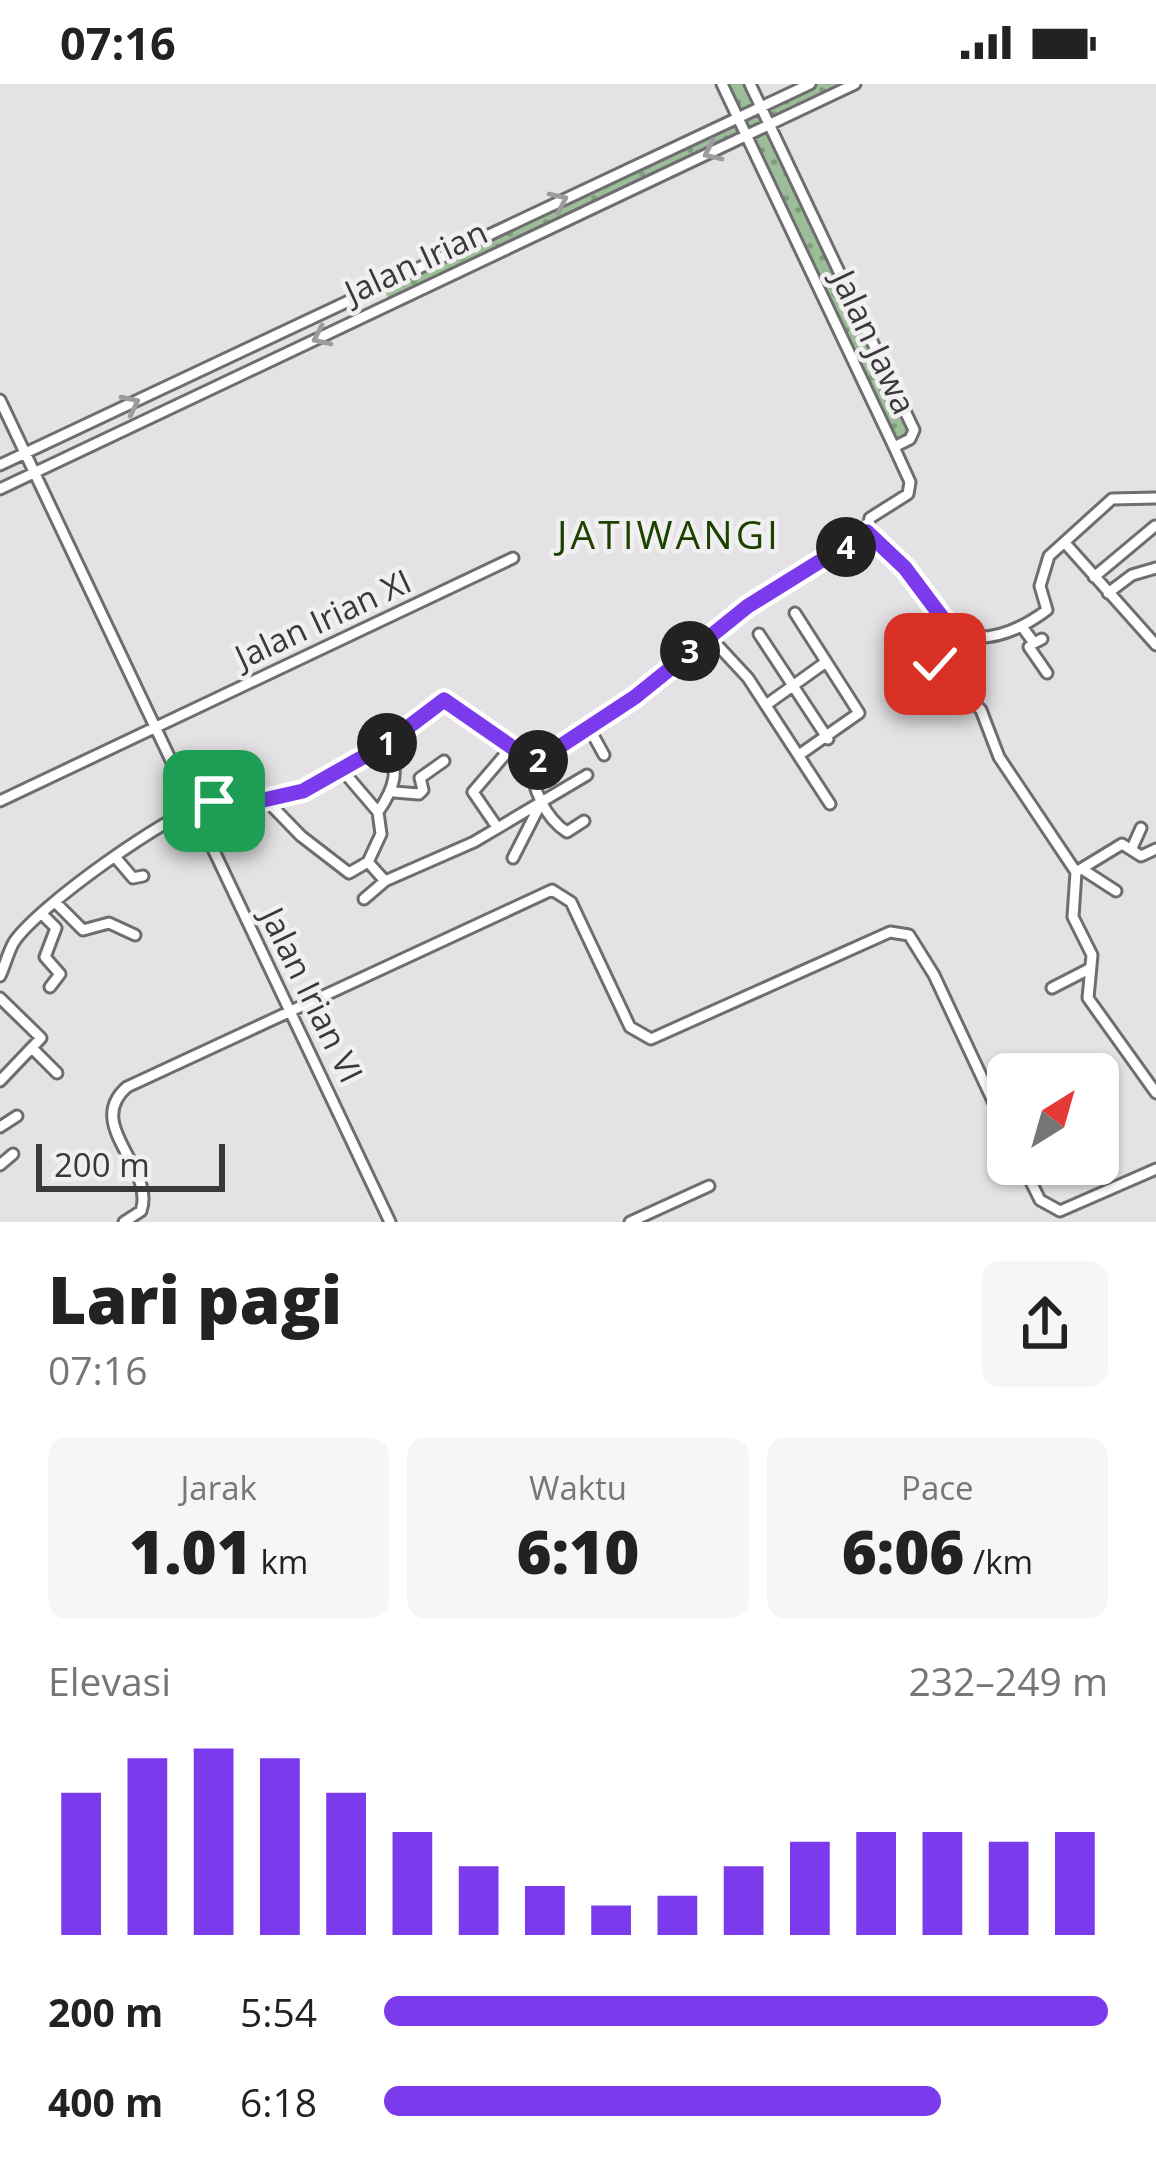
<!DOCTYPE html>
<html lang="id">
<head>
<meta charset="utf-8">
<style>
	body { margin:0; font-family:"Open Sans",sans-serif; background:#f6f6f6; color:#222; height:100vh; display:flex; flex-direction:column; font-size:45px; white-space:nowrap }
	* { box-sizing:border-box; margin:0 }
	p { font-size:39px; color:#767676 }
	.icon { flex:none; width:66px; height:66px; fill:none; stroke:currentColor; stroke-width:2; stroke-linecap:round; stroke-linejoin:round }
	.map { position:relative; height:1138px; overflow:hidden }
	.panel { display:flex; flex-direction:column; background:#fff; flex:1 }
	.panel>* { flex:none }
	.needle { width:78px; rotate:37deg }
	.controls { position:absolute; left:987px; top:969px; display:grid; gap:24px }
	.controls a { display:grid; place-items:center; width:132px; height:132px; border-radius:18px; background:#fff; box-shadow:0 3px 9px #0004; font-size:60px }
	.scale { position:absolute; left:36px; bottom:30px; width:189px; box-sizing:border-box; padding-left:12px; border:6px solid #39383a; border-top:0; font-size:33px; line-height:42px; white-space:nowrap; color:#39383a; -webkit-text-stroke:9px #f1eff2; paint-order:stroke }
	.pin { position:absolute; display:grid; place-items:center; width:102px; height:102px; color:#fff; margin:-51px; border-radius:24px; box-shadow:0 6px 18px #0006 }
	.km { position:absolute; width:60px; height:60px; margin:-30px; border-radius:50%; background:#222; color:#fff; font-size:33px; line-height:60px; text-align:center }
	.round { display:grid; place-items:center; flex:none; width:126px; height:126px; border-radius:18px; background:#f6f6f6 }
	.headline { display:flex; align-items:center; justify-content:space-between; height:204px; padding:0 48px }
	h1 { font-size:66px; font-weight:800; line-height:90px }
	.stats { display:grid; grid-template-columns:repeat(3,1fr); gap:18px; height:204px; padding:12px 48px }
	.stats div { display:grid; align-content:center; border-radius:18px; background:#f6f6f6; text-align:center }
	.stats b { font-size:60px; font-weight:800 }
	.stats small { font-size:33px; font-weight:400 }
	.stats p { font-size:33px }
	.chart { height:336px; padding:24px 48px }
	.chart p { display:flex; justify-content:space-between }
	.chart svg { width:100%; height:216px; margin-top:12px; stroke:#7c3aed; stroke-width:6 }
	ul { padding:0 48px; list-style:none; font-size:39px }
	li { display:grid; grid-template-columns:192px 144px 1fr; align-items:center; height:90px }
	li i { height:30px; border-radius:15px; background:#7c3aed }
	.status { display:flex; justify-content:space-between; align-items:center; height:84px; padding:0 60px; background:#fff; direction:ltr }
	.status svg { height:33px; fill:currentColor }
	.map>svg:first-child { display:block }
	.grass { fill:url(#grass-dots) }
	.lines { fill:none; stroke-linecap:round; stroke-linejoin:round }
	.minor-casing { stroke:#6f6d70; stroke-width:15 }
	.minor { stroke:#fff; stroke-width:9 }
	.oneway { stroke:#9c9c9c }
	.route-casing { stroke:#fff; stroke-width:24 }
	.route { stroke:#7c3aed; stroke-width:15 }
	.labels { text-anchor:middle; stroke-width:9; stroke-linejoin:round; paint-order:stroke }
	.street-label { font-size:33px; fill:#39383a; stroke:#f1eff2 }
	.quarter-label { font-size:39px; letter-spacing:3px; fill:#1e4100; stroke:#f1eff2 }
</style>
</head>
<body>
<div class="status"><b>07:16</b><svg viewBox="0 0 49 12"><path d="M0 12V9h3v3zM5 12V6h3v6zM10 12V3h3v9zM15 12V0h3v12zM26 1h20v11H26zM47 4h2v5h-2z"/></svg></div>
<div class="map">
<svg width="1156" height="1138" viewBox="0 0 1156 1138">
	<defs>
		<pattern id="grass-dots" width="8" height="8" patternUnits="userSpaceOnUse" patternTransform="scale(3)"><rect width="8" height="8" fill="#9bbe98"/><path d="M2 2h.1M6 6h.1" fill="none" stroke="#7f9b7d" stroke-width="1.8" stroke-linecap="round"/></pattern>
	</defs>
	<rect width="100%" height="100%" fill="#e4e2e5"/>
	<path class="grass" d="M722,0h28l11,23 49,-23h45l-85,41 144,305 -20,17 -148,-311 -355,168 -9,-19 355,-167z"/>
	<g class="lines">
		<defs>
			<path id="minor" d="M750,0l164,346 -4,9 -16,8
				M0,316l390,822
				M0,381l810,-381
				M0,405l855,-405
				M867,448l39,36 47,64c34,14 67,-2 94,-22l-7,-24 9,-30 63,-57 44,-1
				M1065,459l91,102
				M1094,493l61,-51
				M1108,509l24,-18 24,-7
				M795,529l64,100 -60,42
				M1023,544l11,15 8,-4
				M953,548l-19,23 1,9 46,46 18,47 77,115 -3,45 19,38 -4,43 68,95
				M759,550l69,105
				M709,552l39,42 82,126
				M1029,563l18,26
				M766,621l60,-43
				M588,642l16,29
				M532,677c-2,25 14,58 35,71l17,-11
				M343,687l35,41
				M394,708l25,2 4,-4 -3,-12 24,-17
				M0,717l513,-243
				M267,717l34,35 48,37 19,-11 17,19 89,-39 113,-67
				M497,743l-24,-35 36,-42
				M1132,764l9,-20
				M116,774l17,20 10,-2
				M513,774l27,-53
				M368,778l13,-28 -3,-22c16,-23 23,-42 8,-68
				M1082,785l34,22
				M1076,788l46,-28 19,12 15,-7
				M364,815l21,-18
				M56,819l27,27 26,-7 26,12
				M43,831l13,13 -11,29 15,17 -10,13
				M0,892c5,-10 8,-24 14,-34 24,-36 154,-128 195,-140 29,-9 58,3 91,-10 53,-20 96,-57 140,-91h11l75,58 18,-2 91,-60 128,-101 94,-56 10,-8 3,-14 38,-24 2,-12 -16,-35 -172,-363
				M1052,904l37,-19
				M0,914l41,40 -41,43
				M34,966l23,23
				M0,1043l17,-11
				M1022,1080l18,36 20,11 96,-42
				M0,1081l13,-11
				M124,1138l17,-11c15,-43 -58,-86 -14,-124l425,-197 19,12 59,125 21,12 239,-107 19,3 25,40 74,158
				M630,1138l79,-36"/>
		</defs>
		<use href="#minor" class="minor-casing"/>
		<use href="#minor" class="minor"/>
	</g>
	<defs><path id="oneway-chevron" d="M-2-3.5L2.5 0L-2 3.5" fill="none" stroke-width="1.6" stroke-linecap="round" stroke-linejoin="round" transform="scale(3)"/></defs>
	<g class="oneway">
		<use href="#oneway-chevron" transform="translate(712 68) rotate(155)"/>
		<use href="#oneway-chevron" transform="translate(559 117) rotate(-25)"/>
		<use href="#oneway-chevron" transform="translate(321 253) rotate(155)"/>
		<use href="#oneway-chevron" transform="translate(131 320) rotate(-26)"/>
	</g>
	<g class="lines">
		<defs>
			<path id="route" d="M214,717l41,1 48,-11 83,-47 58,-44 88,61 12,-4 91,-60 113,-91 119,-74 38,36 48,64 -19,23 1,9"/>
		</defs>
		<use href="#route" class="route-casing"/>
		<use href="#route" class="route"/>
	</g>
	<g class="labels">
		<g class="street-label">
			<text transform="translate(416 178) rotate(-25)" y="12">Jalan Irian</text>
			<text transform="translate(874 258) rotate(65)" y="12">Jalan Jawa</text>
			<text transform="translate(323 535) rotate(-25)" y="12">Jalan Irian XI</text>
			<text transform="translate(312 911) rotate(64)" y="12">Jalan Irian VI</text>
		</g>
		<g class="quarter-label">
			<text x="669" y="465">JATIWANGI</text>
		</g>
	</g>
</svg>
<div class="controls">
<a><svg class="needle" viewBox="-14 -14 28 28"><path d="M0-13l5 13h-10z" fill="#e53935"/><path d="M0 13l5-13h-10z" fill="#767676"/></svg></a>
</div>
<div class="scale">200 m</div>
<div class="pin" style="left:214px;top:717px;background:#1e9e55"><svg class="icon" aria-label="arrive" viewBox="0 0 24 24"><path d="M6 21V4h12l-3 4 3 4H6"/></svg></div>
<div class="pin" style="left:935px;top:580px;background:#d93025"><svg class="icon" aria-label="check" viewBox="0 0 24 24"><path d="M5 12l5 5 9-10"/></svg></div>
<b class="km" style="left:387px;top:659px">1</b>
<b class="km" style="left:538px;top:676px">2</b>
<b class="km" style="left:690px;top:567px">3</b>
<b class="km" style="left:846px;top:463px">4</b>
</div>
<section class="panel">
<div class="headline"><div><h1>Lari pagi</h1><p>07:16</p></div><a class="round"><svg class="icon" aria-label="share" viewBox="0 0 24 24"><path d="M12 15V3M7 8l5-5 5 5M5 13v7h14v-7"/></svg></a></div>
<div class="stats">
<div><p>Jarak</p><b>1.01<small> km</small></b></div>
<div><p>Waktu</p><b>6:10</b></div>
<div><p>Pace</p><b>6:06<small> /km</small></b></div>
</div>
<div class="chart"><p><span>Elevasi</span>232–249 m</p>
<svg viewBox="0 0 160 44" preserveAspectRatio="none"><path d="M5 44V15M15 44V8M25 44V6M35 44V8M45 44V15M55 44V23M65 44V30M75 44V34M85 44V38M95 44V36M105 44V30M115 44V25M125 44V23M135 44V23M145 44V25M155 44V23"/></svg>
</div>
<ul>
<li><b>200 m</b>5:54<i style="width:100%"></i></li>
<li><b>400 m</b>6:18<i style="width:77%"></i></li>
</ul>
</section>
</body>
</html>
